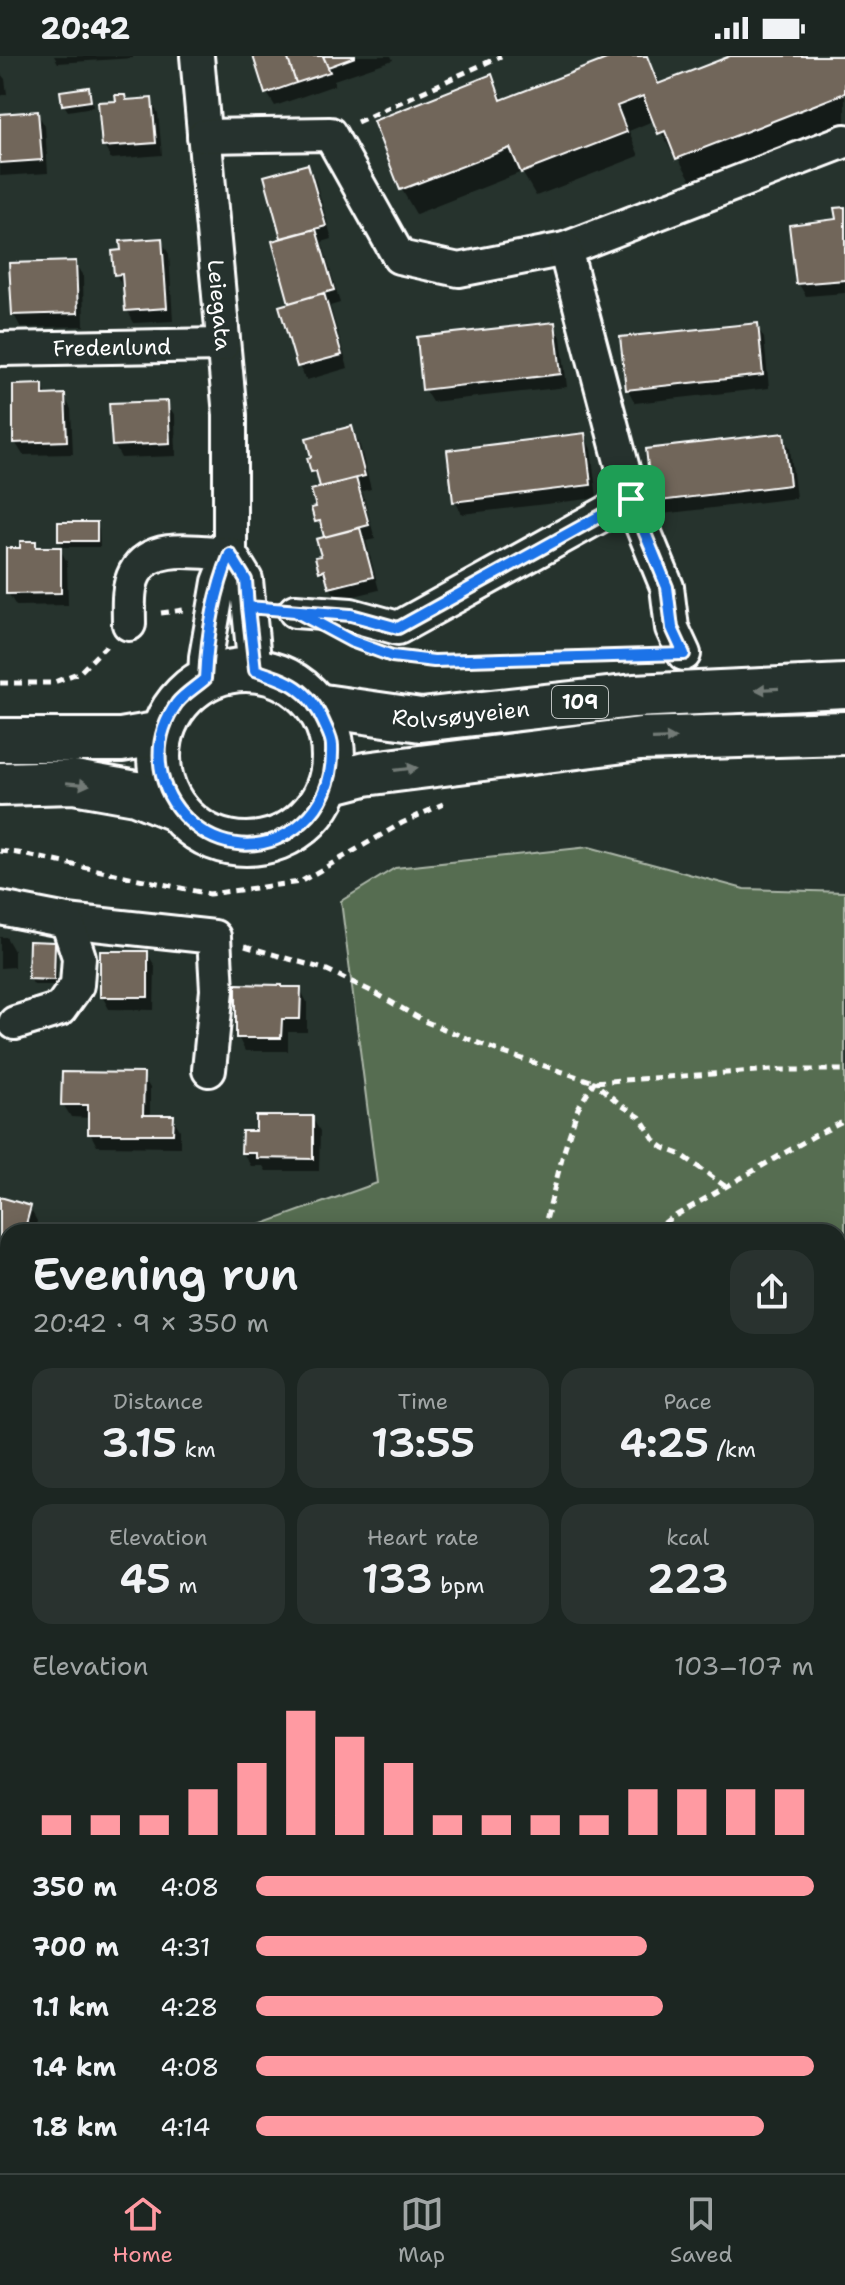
<!DOCTYPE html>
<html lang="en">
<head>
<meta charset="utf-8">
<style>
	body { margin:0; font-family:"Shantell Sans",sans-serif; background:#29322f; color:#f1f3f6; height:100vh; display:flex; flex-direction:column; font-size:30px; white-space:nowrap }
	* { box-sizing:border-box; margin:0 }
	p { font-size:26px; color:#a0a5a5 }
	.icon { flex:none; width:44px; height:44px; fill:none; stroke:currentColor; stroke-width:2; stroke-linecap:round; stroke-linejoin:round }
	.map { position:relative; flex:1; overflow:hidden }
	.side { position:absolute; left:0px; top:1168px; width:846px; height:950px; display:flex; flex-direction:column; background:#1c2622; border-radius:24px 24px 0 0; box-shadow:0 4px 20px #0003,0 0 0 2px #3a4340 }
	.side>* { flex:none }
	.pin { position:absolute; display:grid; place-items:center; width:68px; height:68px; color:#fff; margin:-34px; border-radius:16px; box-shadow:0 4px 12px #0006 }
	.round { display:grid; place-items:center; flex:none; width:84px; height:84px; border-radius:24px; background:#29322f }
	.summary { display:flex; align-items:center; justify-content:space-between; height:136px; padding:0 32px }
	h1 { font-size:44px; font-weight:600; line-height:60px }
	.metrics { display:grid; grid-template-columns:repeat(3,1fr); gap:12px; height:136px; padding:8px 32px }
	.metrics div { display:grid; align-content:center; border-radius:20px; background:#29322f; text-align:center }
	.metrics b { font-size:40px; font-weight:600 }
	.metrics small { font-size:22px; font-weight:400 }
	.metrics p { font-size:22px }
	.chart { height:224px; padding:16px 32px }
	.chart p { display:flex; justify-content:space-between }
	.chart svg { width:100%; height:144px; margin-top:8px; stroke:#ff9aa2; stroke-width:6 }
	ul { padding:0 32px; list-style:none; font-size:26px }
	li { display:grid; grid-template-columns:128px 96px 1fr; align-items:center; height:60px }
	li i { height:20px; border-radius:10px; background:#ff9aa2 }
	.status { display:flex; justify-content:space-between; align-items:center; height:56px; padding:0 40px; background:#1c2622; direction:ltr }
	.status svg { height:22px; fill:currentColor }
	.dock { display:flex; justify-content:space-around; align-items:center; height:112px; border-top:2px solid #3a4340; background:#1c2622; font-size:22px; color:#a0a5a5 }
	.dock a { display:grid; justify-items:center; gap:4px }
	.dock .on { color:#ff9aa2 }
	.map>svg:first-child { display:block }
	.green { fill:#576d51; stroke:#abb6a8; stroke-width:2 }
	.shadow { fill:#0007 }
	.building { fill:#71665a; stroke:#fff; stroke-width:2 }
	.lines { fill:none; stroke-linecap:round; stroke-linejoin:round }
	.minor-casing { stroke:#fff; stroke-width:38 }
	.major-casing { stroke:#fff; stroke-width:48 }
	.path { stroke:#fff; stroke-width:5; stroke-dasharray:8 6; stroke-linecap:butt }
	.minor { stroke:#26332d; stroke-width:32 }
	.major { stroke:#26332d; stroke-width:42 }
	.oneway { fill:#727a76 }
	.route-casing { stroke:#fff; stroke-width:16 }
	.route { stroke:#1a73e8; stroke-width:10 }
	.labels { text-anchor:middle; stroke-width:6; stroke-linejoin:round; paint-order:stroke }
	.shield { fill:#26332d; stroke:#bec2c0; stroke-width:2 }
	.shield-label { font-size:20px; font-weight:bold; fill:#fff }
	.street-label { font-size:22px; fill:#fff; stroke:#26332d }
</style>
</head>
<body>
<div class="status"><b>20:42</b><svg viewBox="0 0 49 12"><path d="M0 12V9h3v3zM5 12V6h3v6zM10 12V3h3v9zM15 12V0h3v12zM26 1h20v11H26zM47 4h2v5h-2z"/></svg></div>
<div class="map">
<svg width="845" height="2117" viewBox="0 0 845 2117">
	<rect width="100%" height="100%" fill="#26332d"/>
	<filter id="ink" filterUnits="userSpaceOnUse"><feTurbulence type="fractalNoise" baseFrequency=".0125" numOctaves="2"/><feDisplacementMap in="SourceGraphic" scale="16" xChannelSelector="R" yChannelSelector="G"/><feConvolveMatrix kernelMatrix="1 2 1 2 8 2 1 2 1" color-interpolation-filters="sRGB"/></filter>
	<g filter="url(#ink)">
		<path class="green" d="M589,791l155,42 101,3v364l-7,1v-25h-598l137,-49 -36,-282 54,-33z
			M0,1243l8,2v865h830v-560l7,1v566h-845z"/>
		<path class="shadow" d="M54,0h79v2l-75,5z
			M255,0h136l2,4 -59,20 1,5 -60,21 -8,-13z
			M620,0h27l14,29 74,-29h110v66l-153,60 -15,-26 -3,1 -19,-37 -26,11 10,25 -103,40 -14,-24 -106,42 -14,-24 -27,-68 116,-45 14,24z
			M0,17l5,6 2,15 -7,2z
			M88,33l4,6 1,12 -25,4 -4,-6z
			M124,41l3,5 23,-2 8,13 4,42 -51,4 -7,-13 14,-44z
			M37,57l8,13 3,47 -48,3v-60z
			M307,110l8,13 17,60 -10,3 18,61 -10,3 18,62 -41,12 -8,-13 -18,-60 11,-3 -18,-61 10,-3 -18,-62z
			M845,153v84l-39,3 -8,-13z
			M161,184l8,14 4,67 -39,2 -7,-13 -2,-23 -2,1 -7,-14z
			M75,207l8,13 1,50 -63,2 -7,-13z
			M554,268l7,13 6,50 -135,15 -8,-13z
			M756,269l8,13 5,50 -134,15 -7,-13z
			M42,330l6,11 16,-1 7,13 2,45 -50,1 -8,-13z
			M167,347l8,13 1,40 -55,2 -7,-13z
			M351,373l8,13 12,47 -9,2 13,48 -9,2 13,49 -41,10 -18,-29 7,-33 -10,-17 6,-32 -10,-18z
			M584,379l7,14 6,49 -135,16 -7,-13z
			M782,379l8,13 6,50 -134,16 -8,-13z
			M96,468l3,6 1,17h-37l-3,-6z
			M35,487l3,6h22l7,13 1,43 -52,1 -8,-13 14,-43z
			M0,881h6l8,14v16l-14,1z
			M54,888l3,6v35h-23l-4,-6z
			M147,897l8,13 -1,44 -45,-1 -7,-13z
			M282,933h18l7,13v30h-19v19h-43l-7,-14z
			M142,1019l8,13v29h22l8,13v17l-83,-1 -7,-13v-15l-19,-1 -8,-13z
			M312,1062l8,13 -1,40h-53l-3,-5h-12l-8,-13 15,-20z
			M0,1143l29,8 8,14 -3,11h-26v26l-8,-2z"/>
		<path class="building" d="M253,0h34l9,27 -31,11z
			M287,0h36l7,16 -34,11z
			M323,0h32v1l-27,10z
			M614,0h33l11,28 72,-28h115v37l-169,66 -11,-28 -7,3 -15,-38 -26,10 10,26 -106,41 -11,-25 -110,42 -27,-69 119,-47 9,26z
			M89,31l2,14 -29,4 -2,-14z
			M115,39h10l1,5 26,-2 4,45 -54,4 -4,-45 18,-1z
			M38,55l4,49 -42,3v-49z
			M308,108l18,62 -45,12 -17,-62z
			M845,151v73l-49,4 -7,-59 47,-6 -2,-11z
			M316,173l18,61 -45,13 -17,-62z
			M162,182l5,70 -42,3 -3,-37 -8,1 -2,-24 9,-1 -1,-9z
			M76,205l2,52 -66,2 -3,-52z
			M324,237l18,62 -45,12 -18,-61z
			M555,266l6,52 -139,16 -5,-53z
			M758,267l5,52 -137,15 -6,-53z
			M43,328v11l22,-1 2,47 -54,2v-58z
			M168,345l2,42 -58,3 -3,-43z
			M352,370l13,50 -45,11 -4,-16 -5,1 -4,-14 4,-1 -5,-19z
			M585,377l6,52 -138,17 -6,-52z
			M784,377l6,52 -138,17 -6,-53z
			M356,422l13,47 -45,12 -4,-16 -5,1 -4,-14 5,-1 -5,-17z
			M58,466h39v19h-39z
			M360,472l13,49 -44,11 -5,-18 -5,2 -4,-15 6,-1 -5,-17z
			M20,485h16v6h25v46l-55,1v-46h14z
			M29,885l26,1 -1,38 -26,-1z
			M100,895h48v46h-48z
			M236,928l46,1v2h19l-1,32h-18l-1,19h-45z
			M62,1016l82,1 -1,42h31l-1,19h-85v-29h-27z
			M256,1060h57v43l-57,-1v-5h-15l1,-22h14z
			M0,1141l31,9 -7,26h-16v16l-8,-2z"/>
		<g class="lines">
			<defs>
				<g id="minor">
					<path id="s1" d="M197,0l33,359v139l-11,28 -13,75 -1,22"/>
					<path d="M204,80l126,-2 69,123 60,13 106,-21 280,-108"/>
					<path id="s2" d="M0,293l222,-4"/>
					<path d="M631,443l36,88 5,41 12,26"/>
					<path d="M230,498l16,26 9,90"/>
					<path d="M295,555l56,4 47,13 233,-129 -66,-250"/>
					<path d="M129,568c0,-16 -2,-36 6,-51 17,-32 66,-20 95,-19"/>
					<path d="M0,852l67,13 147,16 3,53 -8,80"/>
					<path d="M15,967l45,-14 17,-24 2,-28 -12,-36"/>
				</g>
				<g id="major">
					<circle cx="246" cy="701" r="87"/>
					<path id="s3" d="M316,649l105,15 213,-24 211,-10"/>
					<path d="M0,684h121l41,-7"/>
					<path d="M330,727l35,-9 275,-35 205,-6"/>
					<path d="M0,728l74,-2 62,11 41,17"/>
				</g>
			</defs>
			<use href="#minor" class="minor-casing"/>
			<use href="#major" class="major-casing"/>
			<path class="path" d="M357,66l144,-66
				M161,557l22,-3
				M410,602l24,3 194,-5
				M0,627h52l28,-11 26,-26
				M0,795l18,2 191,41 91,-12 102,-59 41,-19
				M245,890l82,24 50,24 47,27 77,31 93,30 177,-12h74
				M543,1176l20,-78 15,-46 16,-26 27,23 19,12 16,25 8,6 18,7 44,32
				M653,1176l15,-12 146,-84 31,-15
				M0,1399l8,3
				M838,1706l7,-7
				M0,1728h8
				M838,1830l7,10
				M0,1996l8,2
				M838,2046l7,-12
				M838,2071l7,2
				M46,2117l10,-7"/>
			<use href="#minor" class="minor"/>
			<use href="#major" class="major"/>
		</g>
		<defs><path id="oneway-solid" d="M-6-.8H1V-3.2L6.5 0L1 3.2V.8H-6Z" transform="scale(2)"/></defs>
		<g class="oneway">
			<use href="#oneway-solid" transform="translate(767 633) rotate(177)"/>
			<use href="#oneway-solid" transform="translate(664 683) rotate(-2)"/>
			<use href="#oneway-solid" transform="translate(406 713) rotate(-7)"/>
			<use href="#oneway-solid" transform="translate(78 728) rotate(6)"/>
		</g>
	</g>
	<g class="lines" filter="url(#ink)">
		<defs>
			<path id="route" d="M631,443l-233,129 -47,-13 -103,-8 -2,-27 -16,-26c-16,39 -23,83 -25,125 -9,8 -21,15 -28,24 -60,85 48,188 126,119 23,-20 30,-46 29,-76 0,-8 -5,-16 -8,-23 -15,-35 -35,-42 -69,-53l-7,-63 47,4 56,30 41,15 42,5 250,-7 -12,-26 -5,-41 -36,-88"/>
		</defs>
		<use href="#route" class="route-casing"/>
		<use href="#route" class="route"/>
	</g>
	<g class="labels">
		<rect class="shield" x="552" y="630" width="56" height="32" rx="6"/>
		<g class="shield-label">
			<text x="580" y="653">109</text>
		</g>
		<g class="street-label">
			<text dy="8" stroke="none"><textPath href="#s1" startOffset="250">Leiegata</textPath></text>
			<text dy="8" stroke="none"><textPath href="#s2" startOffset="112">Fredenlund</textPath></text>
			<text dy="8" stroke="none"><textPath href="#s3" startOffset="146">Rolvsøyveien</textPath></text>
		</g>
	</g>
</svg>
<div class="pin" style="left:631px;top:443px;background:#1e9e55"><svg class="icon" aria-label="arrive" viewBox="0 0 24 24"><path d="M6 21V4h12l-3 4 3 4H6"/></svg></div>
<section class="side">
<div class="summary"><div><h1>Evening run</h1><p>20:42 · 9 × 350 m</p></div><a class="round"><svg class="icon" aria-label="share" viewBox="0 0 24 24"><path d="M12 15V3M7 8l5-5 5 5M5 13v7h14v-7"/></svg></a></div>
<div class="metrics">
<div><p>Distance</p><b>3.15<small> km</small></b></div>
<div><p>Time</p><b>13:55</b></div>
<div><p>Pace</p><b>4:25<small> /km</small></b></div>
</div>
<div class="metrics">
<div><p>Elevation</p><b>45<small> m</small></b></div>
<div><p>Heart rate</p><b>133<small> bpm</small></b></div>
<div><p>kcal</p><b>223</b></div>
</div>
<div class="chart"><p><span>Elevation</span>103–107 m</p>
<svg viewBox="0 0 160 44" preserveAspectRatio="none"><path d="M5 44V38M15 44V38M25 44V38M35 44V30M45 44V22M55 44V6M65 44V14M75 44V22M85 44V38M95 44V38M105 44V38M115 44V38M125 44V30M135 44V30M145 44V30M155 44V30"/></svg>
</div>
<ul>
<li><b>350 m</b>4:08<i style="width:100%"></i></li>
<li><b>700 m</b>4:31<i style="width:70%"></i></li>
<li><b>1.1 km</b>4:28<i style="width:73%"></i></li>
<li><b>1.4 km</b>4:08<i style="width:100%"></i></li>
<li><b>1.8 km</b>4:14<i style="width:91%"></i></li>
</ul>
</section>
</div>
<nav class="dock">
<a class="on"><svg class="icon" aria-label="home" viewBox="0 0 24 24"><path d="M3 11l9-7 9 7M6 9v11h12V9"/></svg>Home</a>
<a><svg class="icon" aria-label="map" viewBox="0 0 24 24"><path d="M3 6l6-2 6 2 6-2v14l-6 2-6-2-6 2zM9 4v14M15 6v14"/></svg>Map</a>
<a><svg class="icon" aria-label="saved" viewBox="0 0 24 24"><path d="M7 4h10v16l-5-4-5 4z"/></svg>Saved</a>
</nav>
</body>
</html>
